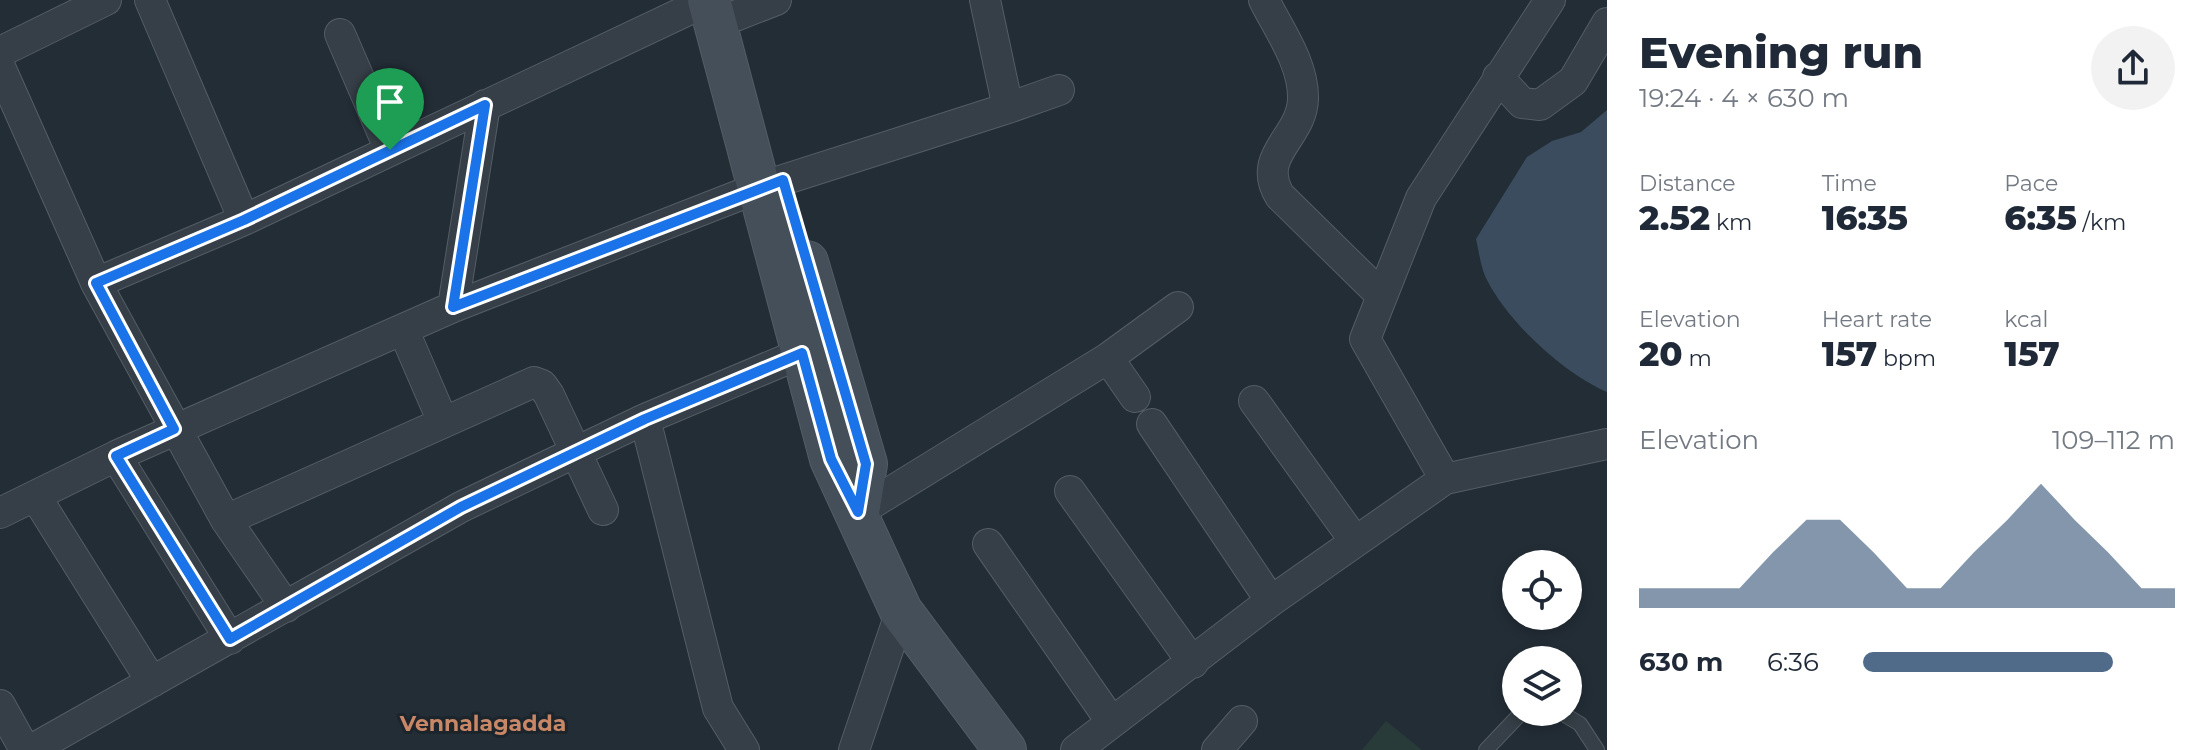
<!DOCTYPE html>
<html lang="en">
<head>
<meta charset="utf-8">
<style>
	body { margin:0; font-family:Montserrat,sans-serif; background:#f2f2f3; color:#1f2937; height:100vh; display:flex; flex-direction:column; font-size:30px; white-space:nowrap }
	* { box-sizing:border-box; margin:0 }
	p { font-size:26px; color:#747a83 }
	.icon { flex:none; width:44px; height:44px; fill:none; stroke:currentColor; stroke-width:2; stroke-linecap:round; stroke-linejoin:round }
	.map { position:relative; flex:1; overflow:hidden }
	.details { display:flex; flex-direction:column; background:#fff; width:600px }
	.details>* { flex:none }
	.buttons { position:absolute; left:1502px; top:550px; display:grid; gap:16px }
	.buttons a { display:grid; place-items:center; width:80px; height:80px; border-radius:50%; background:#fff; box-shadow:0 4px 12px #0003; font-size:40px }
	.pin { position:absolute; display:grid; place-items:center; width:68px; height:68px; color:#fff; margin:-82px -34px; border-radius:50% 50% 50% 0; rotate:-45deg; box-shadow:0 0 8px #0007 }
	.pin .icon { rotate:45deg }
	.round { display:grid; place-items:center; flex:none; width:84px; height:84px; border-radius:42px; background:#f2f2f3 }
	.overview { display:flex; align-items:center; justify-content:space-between; height:136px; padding:0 32px }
	h1 { font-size:44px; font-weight:800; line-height:60px }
	.figures { display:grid; grid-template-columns:repeat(3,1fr); gap:12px; height:136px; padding:8px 32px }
	.figures div { display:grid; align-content:center }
	.figures b { font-size:34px; font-weight:800 }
	.figures small { font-size:22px; font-weight:400 }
	.figures p { font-size:22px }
	.chart { height:224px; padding:16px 32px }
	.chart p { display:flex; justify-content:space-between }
	.chart svg { width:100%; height:144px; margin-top:8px; fill:#506b89; opacity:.7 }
	ul { padding:0 32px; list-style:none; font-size:26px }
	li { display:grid; grid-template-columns:128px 96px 1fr; align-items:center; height:60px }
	li i { height:20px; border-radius:10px; background:#506b89 }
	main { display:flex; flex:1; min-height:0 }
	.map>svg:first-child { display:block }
	.garden { fill:#283b39 }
	.water { fill:#3a4c5e }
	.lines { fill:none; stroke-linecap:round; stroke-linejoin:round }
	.lane-casing { stroke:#545d65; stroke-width:16 }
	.street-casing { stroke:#545d65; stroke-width:32 }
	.secondary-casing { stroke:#545d65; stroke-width:44 }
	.lane { stroke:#363f47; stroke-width:14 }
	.street { stroke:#363f47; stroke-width:30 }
	.secondary { stroke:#454f5a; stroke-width:42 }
	.route-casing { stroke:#fff; stroke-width:16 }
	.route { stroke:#1a73e8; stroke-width:10 }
	.labels { text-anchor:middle; stroke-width:6; stroke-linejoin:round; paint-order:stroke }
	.neighbourhood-label { font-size:22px; font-weight:bold; fill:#c88767; stroke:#1c242c }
</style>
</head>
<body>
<main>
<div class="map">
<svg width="1607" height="750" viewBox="0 0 1607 750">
	<rect width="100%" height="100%" fill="#232d36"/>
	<path class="garden" d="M1386,721l36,29h-60z"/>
	<path class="water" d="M1607,110v282c-43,-18 -99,-70 -120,-112 -6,-11 -8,-28 -11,-41l51,-82 25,-16 29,-9z"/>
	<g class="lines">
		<defs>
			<path id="lane" d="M1560,712l20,12 17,26
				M1486,750l36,-38"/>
			<path id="street" d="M150,0l94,220
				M985,0l23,108 51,-18
				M1264,0c15,30 40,64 39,99 -1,39 -48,56 -23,97l102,100
				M735,16l41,-16
				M340,34l50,116
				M0,52l106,-52
				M0,67l96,216 130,237 60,87
				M1498,77l24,26 18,2 33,-24 34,-58
				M96,283l148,-63 465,-220
				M453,307l32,-202
				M403,329l40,93
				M1108,358l27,39
				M1254,401l101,140
				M645,419l73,289 26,42
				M1152,424l119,177
				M116,456l114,183
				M1445,479l162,-35
				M1070,491l123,172
				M36,497l116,185
				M858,512l250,-154 70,-51
				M0,513l116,-57 337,-149 305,-119 250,-80
				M226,520l308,-138 8,3 7,10 54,115
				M988,544l123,177
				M0,705l25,45
				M31,750l430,-243 184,-88 157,-66
				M854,750l47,-139
				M1076,750l195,-149 174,-122 -80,-140 56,-141 129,-198
				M1217,750l25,-29"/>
			<path id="secondary" d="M709,0l122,459 70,152 104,139
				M807,262l59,202 -8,48"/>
		</defs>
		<use href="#lane" class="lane-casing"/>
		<use href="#street" class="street-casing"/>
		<use href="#secondary" class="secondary-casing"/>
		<use href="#lane" class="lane"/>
		<use href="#street" class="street"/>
		<use href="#secondary" class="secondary"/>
	</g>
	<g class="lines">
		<defs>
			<path id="route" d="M485,105l-32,202 330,-127 83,284 -8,48 -27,-53 -29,-106 -157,66 -184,88 -231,132 -114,-183 58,-27 -78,-146 148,-63z"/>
		</defs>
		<use href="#route" class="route-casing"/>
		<use href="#route" class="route"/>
	</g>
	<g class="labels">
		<g class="neighbourhood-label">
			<text x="483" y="731">Vennalagadda</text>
		</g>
	</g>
</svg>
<div class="buttons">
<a><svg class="icon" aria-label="locate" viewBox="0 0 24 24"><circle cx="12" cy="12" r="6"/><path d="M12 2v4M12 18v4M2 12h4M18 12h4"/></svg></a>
<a><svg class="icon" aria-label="layers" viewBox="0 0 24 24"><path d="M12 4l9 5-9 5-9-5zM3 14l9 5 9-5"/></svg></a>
</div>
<div class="pin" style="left:390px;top:150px;background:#1e9e55"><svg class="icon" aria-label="arrive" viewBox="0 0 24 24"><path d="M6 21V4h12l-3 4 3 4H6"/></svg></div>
</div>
<section class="details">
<div class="overview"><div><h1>Evening run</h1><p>19:24 · 4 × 630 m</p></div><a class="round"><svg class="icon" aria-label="share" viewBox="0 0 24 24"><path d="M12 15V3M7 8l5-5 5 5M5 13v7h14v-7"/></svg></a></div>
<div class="figures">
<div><p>Distance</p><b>2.52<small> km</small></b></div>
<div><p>Time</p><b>16:35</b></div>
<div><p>Pace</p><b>6:35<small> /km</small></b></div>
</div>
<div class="figures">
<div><p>Elevation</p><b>20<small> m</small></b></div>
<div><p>Heart rate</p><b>157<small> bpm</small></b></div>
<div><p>kcal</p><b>157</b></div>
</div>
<div class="chart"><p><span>Elevation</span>109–112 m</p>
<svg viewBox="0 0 160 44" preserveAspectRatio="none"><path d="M0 44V38L10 38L20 38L30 38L40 27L50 17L60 17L70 27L80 38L90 38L100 27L110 17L120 6L130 17L140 27L150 38L160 38V44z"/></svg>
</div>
<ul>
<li><b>630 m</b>6:36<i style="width:80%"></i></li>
</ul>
</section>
</main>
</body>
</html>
